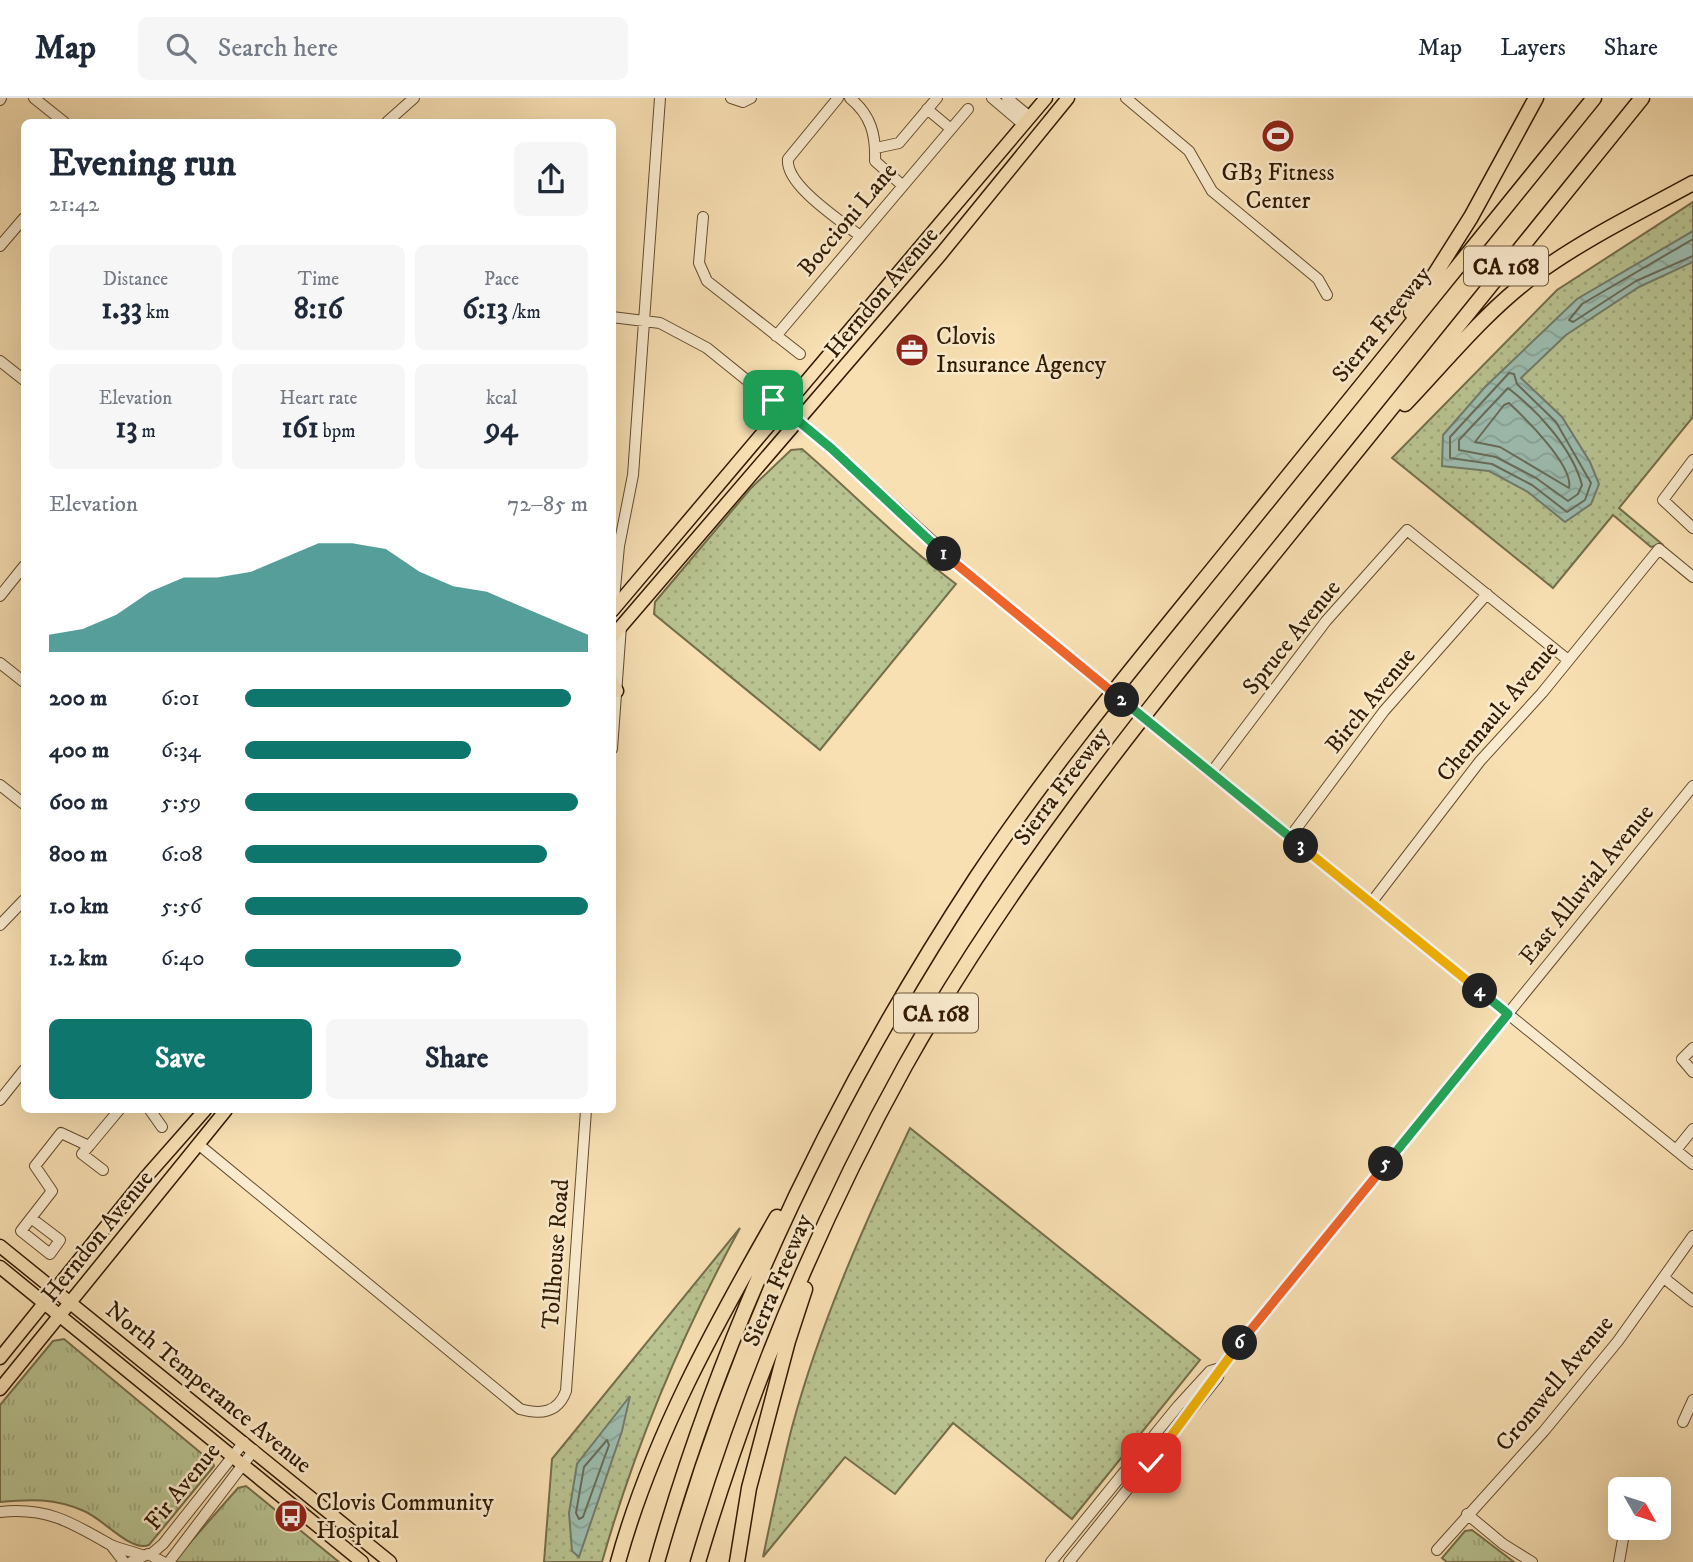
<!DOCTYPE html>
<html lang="en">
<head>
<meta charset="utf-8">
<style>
	body { margin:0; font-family:"IM FELL DW Pica",serif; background:#f6f6f7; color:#1f2937; height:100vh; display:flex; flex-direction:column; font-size:26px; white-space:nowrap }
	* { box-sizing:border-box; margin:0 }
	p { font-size:23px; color:#747a83 }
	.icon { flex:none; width:38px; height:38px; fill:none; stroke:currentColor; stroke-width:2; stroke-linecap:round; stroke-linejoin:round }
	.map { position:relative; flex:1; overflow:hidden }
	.sheet { position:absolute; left:21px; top:21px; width:595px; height:994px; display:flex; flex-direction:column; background:#fff; border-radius:10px; box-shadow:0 7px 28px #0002 }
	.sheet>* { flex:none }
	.needle { width:46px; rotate:129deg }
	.buttons { position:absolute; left:1608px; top:1379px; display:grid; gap:14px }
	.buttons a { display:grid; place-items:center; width:63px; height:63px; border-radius:10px; background:#fff; box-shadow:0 7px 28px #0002; font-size:35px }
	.pin { position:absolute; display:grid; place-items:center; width:60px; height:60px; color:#fff; margin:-30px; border-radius:14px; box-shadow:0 4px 10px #0006 }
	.km { position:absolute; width:35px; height:35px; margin:-18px; border-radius:50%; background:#222; color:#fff; font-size:19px; line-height:35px; text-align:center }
	.round { display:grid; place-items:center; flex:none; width:74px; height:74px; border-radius:10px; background:#f6f6f7 }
	.overview { display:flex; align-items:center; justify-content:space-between; height:119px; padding:0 28px }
	h1 { font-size:38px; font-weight:800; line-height:52px }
	.metrics { display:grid; grid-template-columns:repeat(3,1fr); gap:10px; height:119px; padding:7px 28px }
	.metrics div { display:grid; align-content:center; border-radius:10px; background:#f6f6f7; text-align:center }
	.metrics b { font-size:30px; font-weight:800 }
	.metrics small { font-size:19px; font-weight:400 }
	.metrics p { font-size:19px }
	.chart { height:196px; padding:14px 28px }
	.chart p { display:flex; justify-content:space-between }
	.chart svg { width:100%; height:126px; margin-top:7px; fill:#0f766e; opacity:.7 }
	.button { display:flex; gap:14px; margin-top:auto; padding:14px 28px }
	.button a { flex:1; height:80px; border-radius:10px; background:#0f766e; color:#fff; font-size:28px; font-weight:800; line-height:80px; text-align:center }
	.button a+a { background:#f6f6f7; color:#1f2937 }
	ul { padding:0 28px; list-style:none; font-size:23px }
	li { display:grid; grid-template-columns:112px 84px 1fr; align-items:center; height:52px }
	li i { height:18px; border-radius:9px; background:#0f766e }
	header { display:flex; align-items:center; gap:42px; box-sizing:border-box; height:98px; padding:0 35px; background:#fff; border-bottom:2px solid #e0e1e3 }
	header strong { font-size:33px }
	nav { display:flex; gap:38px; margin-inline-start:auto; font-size:24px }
	.search { width:490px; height:63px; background:#f6f6f7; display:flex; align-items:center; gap:18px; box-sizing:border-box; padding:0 24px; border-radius:10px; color:#747a83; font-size:26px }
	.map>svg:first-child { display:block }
	.grass { fill:url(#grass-dots); stroke:#756e4a; stroke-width:2 }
	.park { fill:url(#park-tufts); stroke:#756e4a; stroke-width:2 }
	.water { fill:url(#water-waves); stroke:#727c6a; stroke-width:2 }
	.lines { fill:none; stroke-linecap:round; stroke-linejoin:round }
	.shore { stroke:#686c59; stroke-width:2 }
	.minor-casing { stroke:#644c2e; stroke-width:12 }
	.major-casing { stroke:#321a02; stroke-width:15 }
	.highway-casing { stroke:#321a02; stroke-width:17 }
	.minor { stroke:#faebce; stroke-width:10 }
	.major { stroke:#f8e0b3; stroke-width:12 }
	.highway { stroke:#f8e0b3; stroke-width:14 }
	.minor-bridge-casing { stroke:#644c2e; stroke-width:12; stroke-linecap:butt }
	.minor-bridge { stroke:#faebce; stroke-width:10 }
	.split-1-casing { stroke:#fff; stroke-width:14 }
	.split-2-casing { stroke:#fff; stroke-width:14 }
	.split-3-casing { stroke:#fff; stroke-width:14 }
	.split-4-casing { stroke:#fff; stroke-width:14 }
	.split-5-casing { stroke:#fff; stroke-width:14 }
	.split-6-casing { stroke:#fff; stroke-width:14 }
	.split-7-casing { stroke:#fff; stroke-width:14 }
	.split-1 { stroke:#22a559; stroke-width:9 }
	.split-2 { stroke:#f0652b; stroke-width:9 }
	.split-3 { stroke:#22a559; stroke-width:9 }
	.split-4 { stroke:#f5b400; stroke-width:9 }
	.split-5 { stroke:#22a559; stroke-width:9 }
	.split-6 { stroke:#f0652b; stroke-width:9 }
	.split-7 { stroke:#f5b400; stroke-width:9 }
	.labels { text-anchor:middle; stroke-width:5; stroke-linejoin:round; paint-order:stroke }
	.shield { fill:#faebce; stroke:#6e593f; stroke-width:2 }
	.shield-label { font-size:23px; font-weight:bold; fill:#321a02 }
	.poi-label { font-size:24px; fill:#321a02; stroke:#faebce; text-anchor:start }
	.street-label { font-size:24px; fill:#321a02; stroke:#faebce }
</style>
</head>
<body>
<header>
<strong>Map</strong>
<div class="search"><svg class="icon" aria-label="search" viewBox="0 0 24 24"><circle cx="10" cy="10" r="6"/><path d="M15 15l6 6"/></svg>Search here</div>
<nav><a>Map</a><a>Layers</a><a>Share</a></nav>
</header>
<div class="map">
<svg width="1693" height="1464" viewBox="0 0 1693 1464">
	<defs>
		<pattern id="grass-dots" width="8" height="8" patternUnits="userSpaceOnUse" patternTransform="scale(1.75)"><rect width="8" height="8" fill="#b8c391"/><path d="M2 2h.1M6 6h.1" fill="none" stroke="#9fa77b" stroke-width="1.8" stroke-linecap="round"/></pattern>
		<pattern id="park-tufts" width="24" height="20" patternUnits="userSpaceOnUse" patternTransform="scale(1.75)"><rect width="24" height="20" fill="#b8c391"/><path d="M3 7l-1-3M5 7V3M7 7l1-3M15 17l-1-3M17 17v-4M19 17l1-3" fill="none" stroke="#9fa77b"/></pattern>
		<pattern id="water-waves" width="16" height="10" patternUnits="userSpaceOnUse" patternTransform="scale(1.75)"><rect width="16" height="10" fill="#9dbdb0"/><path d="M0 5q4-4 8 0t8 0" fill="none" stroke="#88a296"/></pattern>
	</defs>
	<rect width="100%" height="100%" fill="#f8e0b3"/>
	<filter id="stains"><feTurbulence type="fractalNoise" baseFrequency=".00286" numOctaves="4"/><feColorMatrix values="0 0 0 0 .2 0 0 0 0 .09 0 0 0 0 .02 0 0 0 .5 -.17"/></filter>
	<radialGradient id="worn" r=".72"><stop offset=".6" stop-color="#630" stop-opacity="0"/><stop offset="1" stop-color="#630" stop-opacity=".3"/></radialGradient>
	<path class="grass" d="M1693,104v215l-74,91 43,36 -11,3 -38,-32 -60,73 -161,-130 165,-168z
		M802,351c52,45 99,94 154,135l-136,166 -166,-136 1,-12 96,-114 40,-38z
		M910,1030l290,232 -128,159 -119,-96 -58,71 -50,-37 -82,100c9,-43 18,-87 29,-130 28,-103 72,-203 118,-299z
		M740,1130c-58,106 -105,218 -138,334h-58l8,-103z"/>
	<path class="park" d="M64,1241l149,124 1,3 -65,79c-19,7 -44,-25 -65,-34 -29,-13 -54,-12 -84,-9v-97l53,-64z
		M246,1388l93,76h-166l65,-74z
		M1472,1432l42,32h-67l-5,-4 23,-27z"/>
	<path class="water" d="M1693,133v31l-54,25 -73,48 -45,43 41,39 28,45 9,22 -8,20 -26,18 -37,-30 -39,-21 -47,-5 1,-31 42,-48 92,-88z
		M630,1298l-8,35 -43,126 -7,-6 -3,-38 8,-49z"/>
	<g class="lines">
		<path class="shore" d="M1693,141l-111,65 -13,16 4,2 63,-41 57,-25
			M1509,275l5,1 3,10 39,38 35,61 -6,17 -18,12 -35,-27 -40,-21 -42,-6v-21z
			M1508,290c30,23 64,60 74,97l-4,9 -10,7 -32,-23 -40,-21 -37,-7v-10z
			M1509,305c16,15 65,63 60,85l-69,-41 -25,-5 29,-37z
			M607,1342l2,5 -26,72 -4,2 -3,-6 8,-46z"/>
		<defs>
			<path id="minor" d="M34,0l30,24
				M731,0l12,4 8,-4
				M838,0l-50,61c-3,26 52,61 72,77
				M850,0c21,17 26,37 25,63l28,25
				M992,0l32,27
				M1007,0l23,19
				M1126,0l63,53 23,40 106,88 9,16
				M0,2l1,-2
				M927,11l24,20
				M387,24l27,-24
				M876,50l23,-5 38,-45
				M703,119l-4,46 8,18 93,73
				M0,148l24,-28
				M612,219l48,6 47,25 125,101 141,129 119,98
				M776,238l192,-227
				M0,263l24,19
				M1693,362l-30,40 30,28
				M0,498l24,-30
				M613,511l6,-63 14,-71 27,-377
				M0,565l24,19
				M1163,636l530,430
				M612,651l9,-123
				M1211,675l115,-152 81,-91 161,130
				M0,687l24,19
				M1290,739l94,-126 103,-117
				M1371,805l109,-142 62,-68 117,-144 34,28
				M0,827l24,-25
				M1693,950l-11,11 11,13
				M0,1002l24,-30
				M150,1012l12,17
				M198,1046l322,265c21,6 38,4 46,-18l20,-281
				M89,1048l-7,8 21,16
				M1676,1052l17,-21
				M31,1120l21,-27 -17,-25 26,-33 28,13 30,-36
				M31,1120l29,22 -10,14 -29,-23z
				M1664,1180l29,23
				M1683,1324l10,-22
				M0,1414c46,-5 71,10 109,32 10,5 22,7 32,11
				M1467,1416l36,30 29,18
				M111,1447l13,17
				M1437,1452l107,-119 74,-90 75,-105
				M150,1457l13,-11 81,-102
				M131,1464l17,-8 15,8
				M169,1464l85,-112
				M1051,1464l127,-156 32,-35 10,-3
				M1069,1464l149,-185 2,-9 473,-582
				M1619,1464l6,-34"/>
			<path id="major" d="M612,513l434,-513
				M612,539l329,-383 127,-156
				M612,584l5,9
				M0,1148l390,316
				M0,1169l362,295
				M0,1260l146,-181 59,-67
				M0,1291l226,-279"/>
			<path id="highway" d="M1411,214l60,-95 65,-119
				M1405,306c41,-43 81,-93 130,-129 49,-36 105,-63 158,-92
				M618,1464c34,-123 96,-235 159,-345
				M657,1464c69,-244 180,-472 319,-684 78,-117 169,-225 258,-335 120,-148 240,-297 360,-445
				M698,1464c51,-172 120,-339 207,-496 104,-186 237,-350 371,-515 122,-151 244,-302 366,-453
				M737,1464l12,-74 39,-147 17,-52"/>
		</defs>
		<use href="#minor" class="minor-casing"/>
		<use href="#major" class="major-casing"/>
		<use href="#highway" class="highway-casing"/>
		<use href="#minor" class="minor"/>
		<use href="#major" class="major"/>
		<use href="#highway" class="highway"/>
		<defs>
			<path id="minor-bridge" d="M1092,578l71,58"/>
		</defs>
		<use href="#minor-bridge" class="minor-bridge-casing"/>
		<use href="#minor-bridge" class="minor-bridge"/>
	</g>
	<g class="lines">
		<defs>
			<path id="split-1" d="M773,302l59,49 112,105"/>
			<path id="split-2" d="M944,456l178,146"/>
			<path id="split-3" d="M1122,602l179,146"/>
			<path id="split-4" d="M1301,748l179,145"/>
			<path id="split-5" d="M1386,1066l122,-150 -28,-23"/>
			<path id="split-6" d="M1240,1245l146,-179"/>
			<path id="split-7" d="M1151,1365l89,-120"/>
		</defs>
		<use href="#split-1" class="split-1-casing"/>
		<use href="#split-2" class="split-2-casing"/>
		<use href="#split-3" class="split-3-casing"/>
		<use href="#split-4" class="split-4-casing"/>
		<use href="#split-5" class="split-5-casing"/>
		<use href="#split-6" class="split-6-casing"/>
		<use href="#split-7" class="split-7-casing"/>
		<use href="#split-1" class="split-1"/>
		<use href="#split-2" class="split-2"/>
		<use href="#split-3" class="split-3"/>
		<use href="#split-4" class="split-4"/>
		<use href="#split-5" class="split-5"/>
		<use href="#split-6" class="split-6"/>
		<use href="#split-7" class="split-7"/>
	</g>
	<defs>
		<symbol id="stadium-disc" viewBox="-11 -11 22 22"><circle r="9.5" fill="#8f2418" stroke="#faebce"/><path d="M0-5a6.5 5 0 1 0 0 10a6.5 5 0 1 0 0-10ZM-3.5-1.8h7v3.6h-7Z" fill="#fff"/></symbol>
		<symbol id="office-disc" viewBox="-11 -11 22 22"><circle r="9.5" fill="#8f2418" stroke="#faebce"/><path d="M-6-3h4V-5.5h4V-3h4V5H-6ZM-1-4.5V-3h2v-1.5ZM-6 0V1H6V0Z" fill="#fff"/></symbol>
		<symbol id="bus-disc" viewBox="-11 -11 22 22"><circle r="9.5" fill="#8f2418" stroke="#faebce"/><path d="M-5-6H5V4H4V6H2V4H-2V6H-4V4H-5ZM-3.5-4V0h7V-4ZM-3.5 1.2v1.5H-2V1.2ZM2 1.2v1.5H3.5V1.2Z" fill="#fff"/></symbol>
	</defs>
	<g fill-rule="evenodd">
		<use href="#stadium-disc" x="1259" y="19" width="38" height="38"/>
		<use href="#office-disc" x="893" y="233" width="38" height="38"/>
		<use href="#bus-disc" x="272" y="1399" width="38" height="38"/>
	</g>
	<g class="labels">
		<g class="shield">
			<rect x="1464" y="148.5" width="84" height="39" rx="5"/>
			<rect x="894" y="895.5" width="84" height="39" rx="5"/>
		</g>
		<g class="shield-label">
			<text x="1506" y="176">CA 168</text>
			<text x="936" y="923">CA 168</text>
		</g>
		<g class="poi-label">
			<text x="1278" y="82" text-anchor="middle">GB3 Fitness<tspan x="1278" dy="28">Center</tspan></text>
			<text x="936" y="246">Clovis<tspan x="936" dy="28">Insurance Agency</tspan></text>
			<text x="316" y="1412">Clovis Community<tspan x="316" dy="28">Hospital</tspan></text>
		</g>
		<g class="street-label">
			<text transform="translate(847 121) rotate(-50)" y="8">Boccioni Lane</text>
			<text transform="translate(881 194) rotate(-50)" y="8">Herndon Avenue</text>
			<text transform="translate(1381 226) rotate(-51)" y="8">Sierra Freeway</text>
			<text transform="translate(1291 539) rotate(-51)" y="8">Spruce Avenue</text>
			<text transform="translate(1370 602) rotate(-51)" y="8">Birch Avenue</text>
			<text transform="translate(1497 613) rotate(-50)" y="8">Chennault Avenue</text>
			<text transform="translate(1061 688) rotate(-53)" y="8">Sierra Freeway</text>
			<text transform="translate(1586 786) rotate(-51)" y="8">East Alluvial Avenue</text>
			<text transform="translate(97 1138) rotate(-51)" y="8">Herndon Avenue</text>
			<text transform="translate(555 1156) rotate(-86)" y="8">Tollhouse Road</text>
			<text transform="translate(777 1182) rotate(-67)" y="8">Sierra Freeway</text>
			<text transform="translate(1554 1285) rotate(-50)" y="8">Cromwell Avenue</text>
			<text transform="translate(209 1289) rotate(39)" y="8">North Temperance Avenue</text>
			<text transform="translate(182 1388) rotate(-51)" y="8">Fir Avenue</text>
		</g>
	</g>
	<rect width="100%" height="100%" filter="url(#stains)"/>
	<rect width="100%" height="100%" fill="url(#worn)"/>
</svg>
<div class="buttons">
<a><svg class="needle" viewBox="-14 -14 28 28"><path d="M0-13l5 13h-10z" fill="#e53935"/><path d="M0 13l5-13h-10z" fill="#747a83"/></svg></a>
</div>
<div class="pin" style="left:773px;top:302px;background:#1e9e55"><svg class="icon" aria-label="arrive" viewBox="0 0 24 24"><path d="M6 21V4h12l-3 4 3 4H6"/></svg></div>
<div class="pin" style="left:1151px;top:1365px;background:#d93025"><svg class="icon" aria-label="check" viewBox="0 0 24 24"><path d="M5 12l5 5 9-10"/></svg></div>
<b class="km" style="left:944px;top:456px">1</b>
<b class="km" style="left:1122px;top:602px">2</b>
<b class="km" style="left:1301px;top:748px">3</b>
<b class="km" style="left:1480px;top:893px">4</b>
<b class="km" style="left:1386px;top:1066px">5</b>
<b class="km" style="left:1240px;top:1245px">6</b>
<section class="sheet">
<div class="overview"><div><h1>Evening run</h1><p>21:42</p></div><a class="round"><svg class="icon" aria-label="share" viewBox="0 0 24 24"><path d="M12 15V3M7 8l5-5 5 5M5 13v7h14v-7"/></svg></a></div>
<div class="metrics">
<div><p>Distance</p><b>1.33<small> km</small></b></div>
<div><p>Time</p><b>8:16</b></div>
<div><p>Pace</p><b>6:13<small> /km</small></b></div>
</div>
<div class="metrics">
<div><p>Elevation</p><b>13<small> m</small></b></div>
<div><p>Heart rate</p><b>161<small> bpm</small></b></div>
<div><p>kcal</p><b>94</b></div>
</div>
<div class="chart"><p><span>Elevation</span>72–85 m</p>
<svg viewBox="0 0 160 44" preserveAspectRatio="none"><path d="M0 44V38L10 36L20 31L30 23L40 18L50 18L60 16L70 11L80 6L90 6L100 8L110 16L120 21L130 23L140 28L150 33L160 38V44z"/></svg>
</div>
<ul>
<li><b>200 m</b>6:01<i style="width:95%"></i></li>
<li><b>400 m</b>6:34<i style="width:66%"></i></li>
<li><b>600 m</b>5:59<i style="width:97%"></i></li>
<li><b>800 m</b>6:08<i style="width:88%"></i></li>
<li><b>1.0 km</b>5:56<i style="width:100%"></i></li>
<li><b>1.2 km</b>6:40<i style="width:63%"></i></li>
</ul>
<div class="button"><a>Save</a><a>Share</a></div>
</section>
</div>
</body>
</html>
